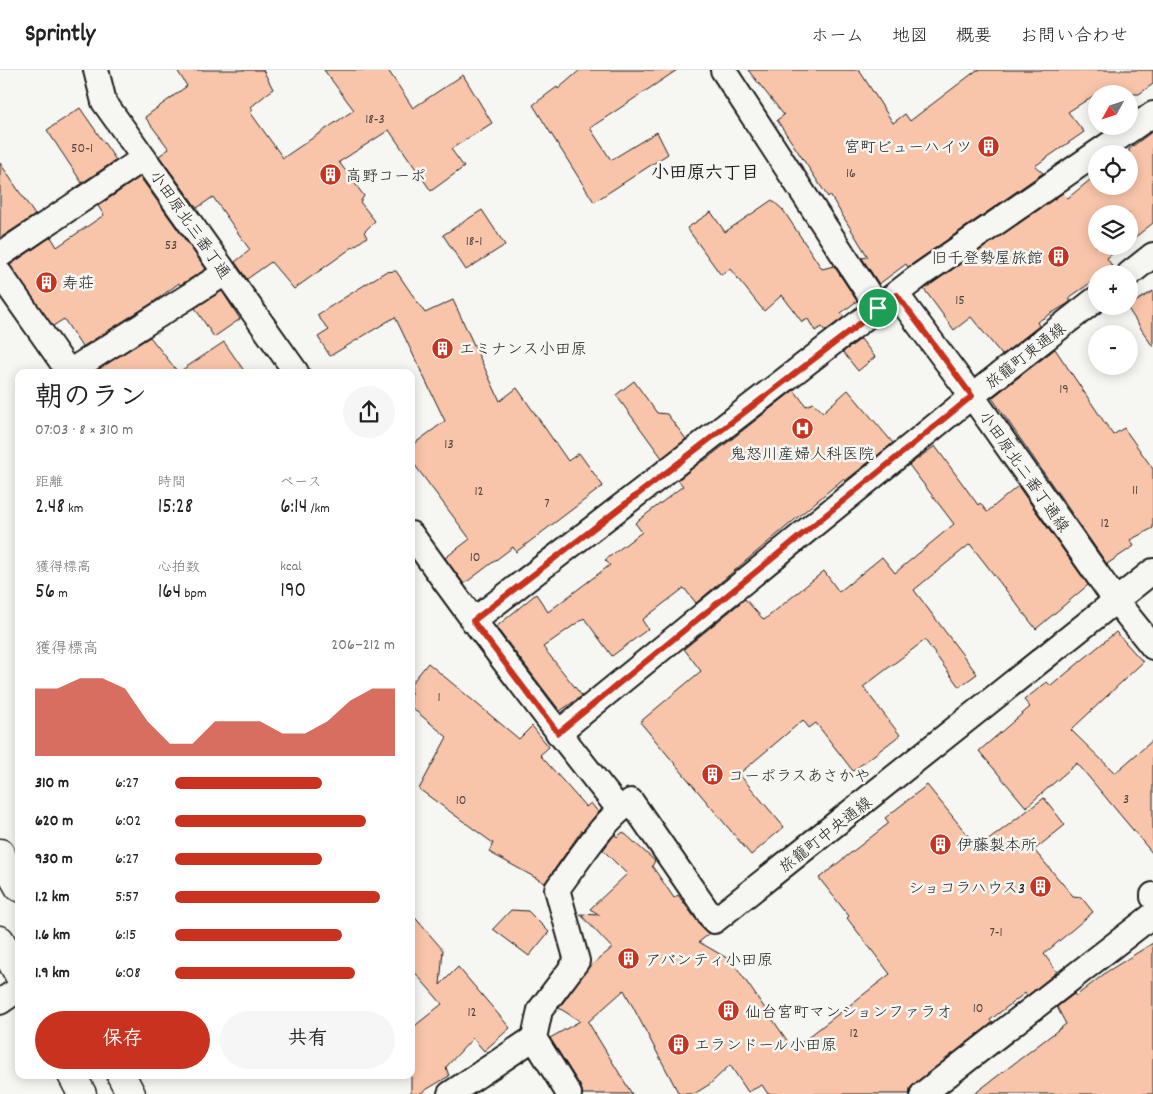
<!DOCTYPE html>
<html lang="ja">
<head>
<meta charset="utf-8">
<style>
	body { margin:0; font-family:Dekko,"Klee One",sans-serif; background:#f6f6f6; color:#222; height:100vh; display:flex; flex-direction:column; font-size:19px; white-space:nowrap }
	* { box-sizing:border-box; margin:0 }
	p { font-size:16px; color:#767676 }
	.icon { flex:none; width:28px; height:28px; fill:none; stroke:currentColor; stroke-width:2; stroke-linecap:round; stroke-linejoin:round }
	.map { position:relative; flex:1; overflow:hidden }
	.panel { position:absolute; left:15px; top:299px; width:400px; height:710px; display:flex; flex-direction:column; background:#fff; border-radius:10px; box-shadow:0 2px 12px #0003 }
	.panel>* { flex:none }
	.needle { width:32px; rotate:230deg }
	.tools { position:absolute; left:1088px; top:15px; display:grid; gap:10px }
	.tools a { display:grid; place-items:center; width:50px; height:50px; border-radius:50%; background:#fff; box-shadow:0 2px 12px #0003; font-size:25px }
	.pin { position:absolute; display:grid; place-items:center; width:42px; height:42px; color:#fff; margin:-21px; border:2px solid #fff; border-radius:50%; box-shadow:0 1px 5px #0007 }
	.round { display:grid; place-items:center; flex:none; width:52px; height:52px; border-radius:26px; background:#f6f6f6 }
	.headline { display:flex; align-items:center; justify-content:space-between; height:85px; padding:0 20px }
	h1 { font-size:28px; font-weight:600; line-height:38px }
	.figures { display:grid; grid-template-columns:repeat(3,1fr); gap:8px; height:85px; padding:5px 20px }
	.figures div { display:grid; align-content:center }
	.figures b { font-size:21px; font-weight:600 }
	.figures small { font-size:14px; font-weight:400 }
	.figures p { font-size:14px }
	.chart { height:140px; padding:10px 20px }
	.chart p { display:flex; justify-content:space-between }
	.chart svg { width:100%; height:90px; margin-top:5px; fill:#c8321e; opacity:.7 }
	.action { display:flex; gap:10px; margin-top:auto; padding:10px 20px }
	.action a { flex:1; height:58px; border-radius:30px; background:#c8321e; color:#fff; font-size:20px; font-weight:600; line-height:58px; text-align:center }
	.action a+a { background:#f6f6f6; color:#222 }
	ul { padding:0 20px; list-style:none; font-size:16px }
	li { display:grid; grid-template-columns:80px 60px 1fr; align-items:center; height:38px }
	li i { height:12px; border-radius:6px; background:#c8321e }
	header { display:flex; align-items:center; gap:30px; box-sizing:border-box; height:70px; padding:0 25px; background:#fff; border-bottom:1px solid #e0e0e0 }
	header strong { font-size:24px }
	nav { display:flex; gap:28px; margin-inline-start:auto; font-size:18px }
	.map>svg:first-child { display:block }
	.building { fill:#f9c5aa; stroke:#1c1c1c }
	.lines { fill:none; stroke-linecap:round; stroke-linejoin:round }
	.street-casing { stroke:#1c1c1c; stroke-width:28 }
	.secondary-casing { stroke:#1c1c1c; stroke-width:31 }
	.street { stroke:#f6f6f2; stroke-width:24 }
	.secondary { stroke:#f6f6f2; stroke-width:28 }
	.route-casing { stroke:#fff; stroke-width:10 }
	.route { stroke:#c8321e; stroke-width:6 }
	.labels { text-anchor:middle; stroke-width:5; stroke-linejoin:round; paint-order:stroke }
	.number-label { font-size:14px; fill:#534640 }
	.poi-label { font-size:16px; fill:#1c1c1c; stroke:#f6f6f2; text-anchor:start }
	.street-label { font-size:16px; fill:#1c1c1c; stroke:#f6f6f2 }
	.neighbourhood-label { font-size:18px; font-weight:bold; fill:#1c1c1c; stroke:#f6f6f2 }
</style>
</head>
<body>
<header>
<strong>Sprintly</strong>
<nav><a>ホーム</a><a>地図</a><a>概要</a><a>お問い合わせ</a></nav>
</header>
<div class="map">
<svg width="1153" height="1024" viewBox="0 0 1153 1024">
	<rect width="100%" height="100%" fill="#f6f6f2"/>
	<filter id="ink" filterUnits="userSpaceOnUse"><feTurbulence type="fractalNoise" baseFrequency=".02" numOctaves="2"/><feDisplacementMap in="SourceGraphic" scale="10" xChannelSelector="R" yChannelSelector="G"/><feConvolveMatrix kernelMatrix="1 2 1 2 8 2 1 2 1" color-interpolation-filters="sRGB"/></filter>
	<g filter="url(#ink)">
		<path class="building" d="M177,0h86l10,19 -22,18 2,3 -3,2 33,46 71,-48 -30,-40h64l25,38 50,-33 29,48 -41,26 13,18 -33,24 -42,-61 -50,32 25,34 -4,6 15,19 -11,11 3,5 -73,52 -23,-27 -24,17 -12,-17 15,-12 -37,-53 -16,11 -38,-52 10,-7 -24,-32 42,-31z
			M580,0h97l-87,58 21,32 46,-28 11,22 -74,48 -61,-97 24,-18 1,2z
			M748,0h111l34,53 12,-9 5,7 67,-51h176v14l-14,10h-43l-28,18 16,20 -49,34 8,7 -135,94 -2,-3 -27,20 -17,-26 6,-1 -38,-62 -2,2 -51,-77 7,-5z
			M80,38l36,52 -34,23 -35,-53z
			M1153,61v92l-24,19v-28h-33v32h27l-16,12 6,10 -9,6h-8v5l-26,18v5l-3,2 -30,18 2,4 -37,29 -31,-38 -17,13 -30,-41 139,-96 5,5 28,-23v11h31l2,3v-40z
			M0,93l35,52 -35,23z
			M140,107l66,92 -26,16 -1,-2 -27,20 -70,44 -18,-28 -11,7 -43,-61 41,-28 6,10 47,-32 -6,-9z
			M772,130l11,10 39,59 12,-3 23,35 -16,12 3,4 -19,14 -3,-4 -7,4 -7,-12 -6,3 -20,-27 -18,16 -34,-42 -9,6 -34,-47 24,-16 14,20z
			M482,140l23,35 -39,25 -23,-35z
			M396,201l29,42 28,-13 47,101 17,-13 51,73 11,-8 24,33 -87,66 -3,-5 -49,37 -19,-26 25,-19 -59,-79v-14l34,-25 -50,-104 -65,39 -12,-19 11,-7 -12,-15 68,-43z
			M222,221l18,28 -26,18 -19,-29z
			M1153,221v56l-26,-40z
			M150,267l28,35h-79l-2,-2z
			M861,269l14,18 -17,14 -15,-19z
			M224,272l21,30h-66z
			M1055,279l58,86 11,-7 29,41v59l-23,12 4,6 -27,18 -115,-166z
			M634,311l23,32 10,1 19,25 -24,19 -46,-63z
			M794,320l12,16 7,-3 10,9 25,-22 45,53 -48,38 -2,-2 -147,124 -12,-15 -42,32 6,9 -36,27 -28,-38 -41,29 39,49 -22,15 -64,-84 40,-33 12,18 62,-47 -5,-5 37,-28 -7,-9 48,-37 -5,-6 25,-20 1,1z
			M935,376l43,59 2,-2 7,9 31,-26 70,99 -52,44 -66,-85 -56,46 63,84 -18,13 -34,-47 -62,47 37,48 -47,36 -37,-48 -7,5 -6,-8 -64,54 45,53 -33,28 -111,-133 61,-51 -17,-22 61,-50 19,21 60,-49 15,21 43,-35 13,16 59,-49 -45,-59z
			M1116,562l27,30 -72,68 44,43 38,-33v114l-76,-91 -51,44 -47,-56 51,-44 -6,-7 23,-18 4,4z
			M428,593l91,76 13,-13 17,21 -9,8 46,52 5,-4 7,9 -15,19 -1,-1 -37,53 -56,-31 4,-9 -74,-54 28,-52 -36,-30v-23z
			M927,715l51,63 66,-50 21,27 -31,25 39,46 8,1 12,15 -49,42 13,18 -30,24 -2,-3 -35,27 2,3 -77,60 -5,5v6h-142l-6,-9 -14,7 -18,-27 -20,19 -16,10h-15l-55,-104 -36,32 44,72h-49l-2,-7 -31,-49 30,-17 -21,-13 29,-40 24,-20 -32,-34 20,1 -10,-6 37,-35 -24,-24 12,-16 2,3 6,-5 32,29 -3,5 22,32 4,-3 25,34 6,5 -10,8 33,19 61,88 97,-75 -43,-56 2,-2 -30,-38 70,-55 -4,-5z
			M511,840l17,1 21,21 -20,24 -36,-27z
			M411,843l32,37 -3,35 18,-18 52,61 -26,23 -11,-13 -27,29 3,9 -30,18h-8v-65l31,-25 -31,-36z
			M1153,873v151h-179l92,-70 -9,-17 17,-13 2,2 32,-25z"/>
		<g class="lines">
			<defs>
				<path id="street" d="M96,0l8,32 192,270
					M723,0l155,238
					M0,185l144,-97
					M0,204l69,98 156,-99
					M1129,204l24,-19
					M897,225l75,101 144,205 37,46
					M411,464c67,94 136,185 208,275
					M473,551l446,-345 234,-162
					M558,663l414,-337 124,-97
					M1153,825v2
					M0,932l19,-13
					M450,1024l84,-56
					M569,1024l-35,-56 6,-28 37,-49 -20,-72c23,-30 43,-65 74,-88l83,120 439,-350
					M923,1024l230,-179"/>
				<path id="secondary" d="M0,783l19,34
					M0,870l19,35
					M72,1005l10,19
					M121,1005l10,19"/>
			</defs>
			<use href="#street" class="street-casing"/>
			<use href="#secondary" class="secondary-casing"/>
			<use href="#street" class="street"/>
			<use href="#secondary" class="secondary"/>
		</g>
	</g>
	<g class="lines" filter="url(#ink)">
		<defs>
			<path id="route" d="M897,225l75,101 -414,337 -85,-112z"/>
		</defs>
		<use href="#route" class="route-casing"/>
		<use href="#route" class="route"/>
	</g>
	<defs>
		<symbol id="building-disc" viewBox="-11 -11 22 22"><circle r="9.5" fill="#c8321e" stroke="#f6f6f2"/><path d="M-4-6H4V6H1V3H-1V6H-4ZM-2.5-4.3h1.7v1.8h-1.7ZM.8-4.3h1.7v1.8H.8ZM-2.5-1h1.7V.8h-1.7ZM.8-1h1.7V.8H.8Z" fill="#fff"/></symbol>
		<symbol id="hospital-disc" viewBox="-11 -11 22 22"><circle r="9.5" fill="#c8321e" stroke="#f6f6f2"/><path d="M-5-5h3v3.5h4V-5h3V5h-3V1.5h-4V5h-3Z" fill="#fff"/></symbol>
	</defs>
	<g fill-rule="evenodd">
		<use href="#building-disc" x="976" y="64" width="25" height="25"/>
		<use href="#building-disc" x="318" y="92" width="25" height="25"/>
		<use href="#building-disc" x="1046" y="174" width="25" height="25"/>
		<use href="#building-disc" x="34" y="200" width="25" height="25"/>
		<use href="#building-disc" x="430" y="266" width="25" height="25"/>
		<use href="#hospital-disc" x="790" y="346" width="25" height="25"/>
		<use href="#building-disc" x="700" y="692" width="25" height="25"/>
		<use href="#building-disc" x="928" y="762" width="25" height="25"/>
		<use href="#building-disc" x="1028" y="804" width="25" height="25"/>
		<use href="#building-disc" x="616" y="876" width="25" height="25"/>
		<use href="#building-disc" x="716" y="928" width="25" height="25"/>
		<use href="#building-disc" x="666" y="962" width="25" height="25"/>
	</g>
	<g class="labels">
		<g class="number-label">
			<text x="375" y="53">18-3</text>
			<text x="82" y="82">50-1</text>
			<text x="851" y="107">16</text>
			<text x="474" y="175">18-1</text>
			<text x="171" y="179">53</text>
			<text x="960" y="234">15</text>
			<text x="1064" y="323">19</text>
			<text x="449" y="378">13</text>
			<text x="1135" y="424">11</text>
			<text x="479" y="425">12</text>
			<text x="547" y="437">7</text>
			<text x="1105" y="457">12</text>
			<text x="475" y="491">10</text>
			<text x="439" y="631">1</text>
			<text x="1126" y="733">3</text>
			<text x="461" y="734">10</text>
			<text x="996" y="866">7-1</text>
			<text x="978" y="942">10</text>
			<text x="472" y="946">12</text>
			<text x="854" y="967">12</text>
		</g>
		<g class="poi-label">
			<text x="972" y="82" text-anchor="end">宮町ビューハイツ</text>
			<text x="346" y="111">高野コーポ</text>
			<text x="1043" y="193" text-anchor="end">旧千登勢屋旅館</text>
			<text x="62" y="218">寿荘</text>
			<text x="459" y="284">エミナンス小田原</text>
			<text x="802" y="389" text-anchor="middle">鬼怒川産婦人科医院</text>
			<text x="728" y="711">コーポラスあさかや</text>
			<text x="957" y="780">伊藤製本所</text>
			<text x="1025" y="823" text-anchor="end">ショコラハウス3</text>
			<text x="645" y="895">アバンティ小田原</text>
			<text x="745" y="947">仙台宮町マンションファラオ</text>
			<text x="694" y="980">エランドール小田原</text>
		</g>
		<g class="street-label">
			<text transform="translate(191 154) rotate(55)" y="6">小田原北三番丁通</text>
			<text transform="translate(1025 285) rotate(-38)" y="6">旅籠町東通線</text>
			<text transform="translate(1025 401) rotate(55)" y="6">小田原北二番丁通線</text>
			<text transform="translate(825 764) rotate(-38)" y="6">旅籠町中央通線</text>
		</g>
		<g class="neighbourhood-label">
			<text x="705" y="108">小田原六丁目</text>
		</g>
	</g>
</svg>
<div class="tools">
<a><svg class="needle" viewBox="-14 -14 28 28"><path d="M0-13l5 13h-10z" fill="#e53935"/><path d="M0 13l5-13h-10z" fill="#767676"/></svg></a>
<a><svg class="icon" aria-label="locate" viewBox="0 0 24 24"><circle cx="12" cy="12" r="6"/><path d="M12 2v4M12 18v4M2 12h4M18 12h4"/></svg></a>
<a><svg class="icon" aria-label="layers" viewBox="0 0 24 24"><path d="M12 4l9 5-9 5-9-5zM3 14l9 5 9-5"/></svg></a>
<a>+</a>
<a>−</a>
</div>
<div class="pin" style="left:878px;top:238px;background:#1e9e55"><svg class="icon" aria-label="arrive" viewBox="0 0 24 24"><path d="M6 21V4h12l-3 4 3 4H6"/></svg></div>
<section class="panel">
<div class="headline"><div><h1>朝のラン</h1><p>07:03 · 8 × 310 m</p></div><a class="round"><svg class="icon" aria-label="share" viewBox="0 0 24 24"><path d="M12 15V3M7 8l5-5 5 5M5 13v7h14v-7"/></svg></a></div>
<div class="figures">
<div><p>距離</p><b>2.48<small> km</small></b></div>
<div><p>時間</p><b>15:28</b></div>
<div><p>ペース</p><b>6:14<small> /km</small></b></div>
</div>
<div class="figures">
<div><p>獲得標高</p><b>56<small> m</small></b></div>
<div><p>心拍数</p><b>164<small> bpm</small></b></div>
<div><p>kcal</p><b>190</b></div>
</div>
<div class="chart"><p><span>獲得標高</span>206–212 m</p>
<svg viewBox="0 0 160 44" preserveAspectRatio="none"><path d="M0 44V11L10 11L20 6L30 6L40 11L50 27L60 38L70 38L80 27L90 27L100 27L110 33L120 33L130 27L140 17L150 11L160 11V44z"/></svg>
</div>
<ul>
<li><b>310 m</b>6:27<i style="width:67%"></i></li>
<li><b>620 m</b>6:02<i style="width:87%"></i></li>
<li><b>930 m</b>6:27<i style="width:67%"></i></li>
<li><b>1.2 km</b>5:57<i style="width:93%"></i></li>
<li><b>1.6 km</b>6:15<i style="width:76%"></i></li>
<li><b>1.9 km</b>6:08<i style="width:82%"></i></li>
</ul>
<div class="action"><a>保存</a><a>共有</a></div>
</section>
</div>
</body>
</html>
